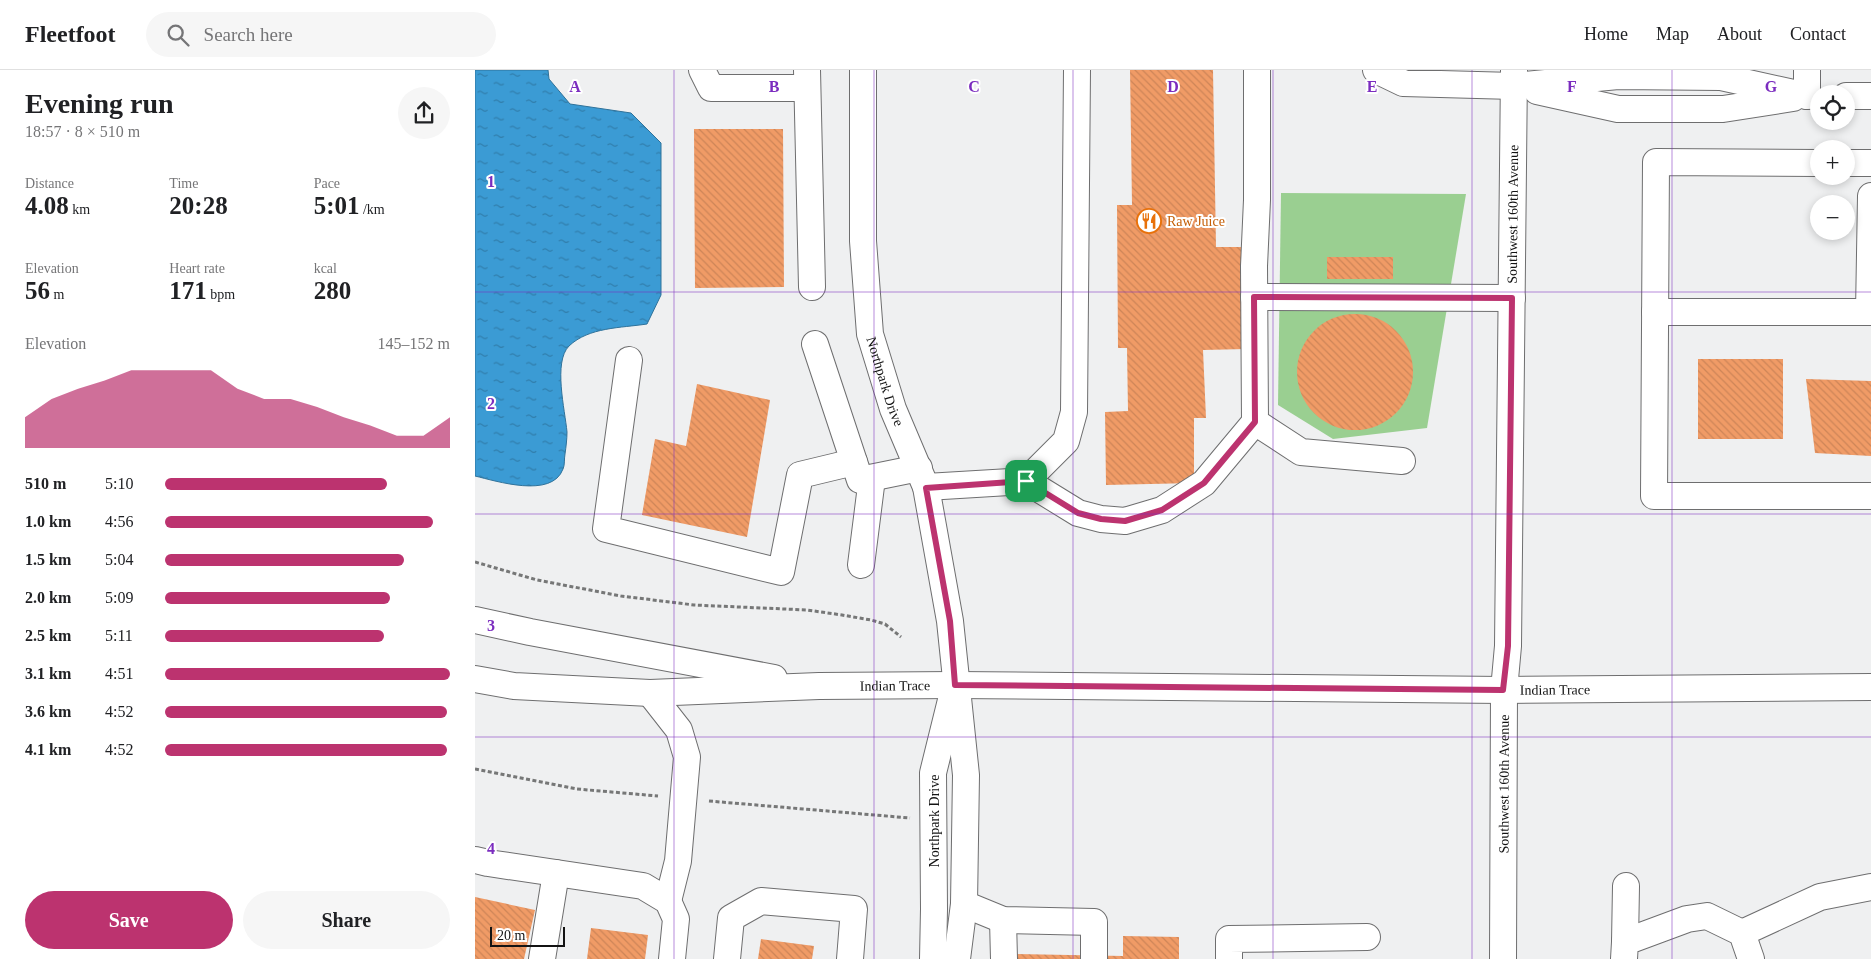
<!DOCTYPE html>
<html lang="en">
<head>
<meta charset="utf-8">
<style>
	body { margin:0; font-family:Georgia,serif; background:#f6f6f6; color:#202124; height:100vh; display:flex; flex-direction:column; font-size:19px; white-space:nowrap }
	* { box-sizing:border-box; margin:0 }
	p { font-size:16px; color:#757577 }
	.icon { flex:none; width:28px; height:28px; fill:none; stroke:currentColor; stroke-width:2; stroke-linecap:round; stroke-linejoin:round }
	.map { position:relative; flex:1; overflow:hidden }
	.details { display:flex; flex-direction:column; background:#fff; width:475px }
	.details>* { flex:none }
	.fabs { position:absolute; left:1335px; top:15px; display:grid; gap:10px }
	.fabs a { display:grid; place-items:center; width:45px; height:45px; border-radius:50%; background:#fff; box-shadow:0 2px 8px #0003; font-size:25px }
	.scale { position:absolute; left:15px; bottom:12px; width:75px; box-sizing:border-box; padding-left:5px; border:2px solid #131313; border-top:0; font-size:14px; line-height:18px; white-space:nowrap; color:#131313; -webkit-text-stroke:4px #fff; paint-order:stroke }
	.pin { position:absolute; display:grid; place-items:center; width:42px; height:42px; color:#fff; margin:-21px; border-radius:10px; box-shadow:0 2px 8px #0006 }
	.round { display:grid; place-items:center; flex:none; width:52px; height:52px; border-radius:26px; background:#f6f6f6 }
	.head { display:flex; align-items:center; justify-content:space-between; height:85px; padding:0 25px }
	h1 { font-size:28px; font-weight:800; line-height:38px }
	.figures { display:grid; grid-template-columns:repeat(3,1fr); gap:8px; height:85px; padding:5px 25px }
	.figures div { display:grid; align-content:center }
	.figures b { font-size:25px; font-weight:800 }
	.figures small { font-size:14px; font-weight:400 }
	.figures p { font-size:14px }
	.chart { height:140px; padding:10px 25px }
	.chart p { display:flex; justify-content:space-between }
	.chart svg { width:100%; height:90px; margin-top:5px; fill:#bc336f; opacity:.7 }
	.button { display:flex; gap:10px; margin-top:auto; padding:10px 25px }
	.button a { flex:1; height:58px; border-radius:30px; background:#bc336f; color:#fff; font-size:20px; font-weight:800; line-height:58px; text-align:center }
	.button a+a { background:#f6f6f6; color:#202124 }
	ul { padding:0 25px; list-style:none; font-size:16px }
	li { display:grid; grid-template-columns:80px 60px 1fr; align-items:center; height:38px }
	li i { height:12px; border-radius:6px; background:#bc336f }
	header { display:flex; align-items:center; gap:30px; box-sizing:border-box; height:70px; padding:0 25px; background:#fff; border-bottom:1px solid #e0e0e0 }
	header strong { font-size:24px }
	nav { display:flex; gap:28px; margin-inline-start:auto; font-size:18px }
	.search { width:350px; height:45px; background:#f6f6f6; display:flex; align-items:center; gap:12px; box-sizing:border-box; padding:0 18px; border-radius:28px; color:#757577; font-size:19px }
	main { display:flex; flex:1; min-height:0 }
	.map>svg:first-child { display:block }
	.grass { fill:#9acf91 }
	.water { fill:url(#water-ripples); stroke:#2f729a }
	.building { fill:url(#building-back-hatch) }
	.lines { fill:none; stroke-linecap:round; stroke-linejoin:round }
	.minor-casing { stroke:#6e6e6f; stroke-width:28 }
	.path { stroke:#767777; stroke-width:3; stroke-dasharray:4 2.5; stroke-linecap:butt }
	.minor { stroke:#fff; stroke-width:26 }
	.route-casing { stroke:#fff; stroke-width:10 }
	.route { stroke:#bc336f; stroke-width:6 }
	.grid { fill:none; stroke:#7b2cbf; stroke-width:1; stroke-opacity:0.55 }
	.labels { text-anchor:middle; stroke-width:4; stroke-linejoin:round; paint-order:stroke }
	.street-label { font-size:14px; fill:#131313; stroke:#fff }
	.food-label { font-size:14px; fill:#c56008; stroke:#fff; text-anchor:start }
	.grid-label { font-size:16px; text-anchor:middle; font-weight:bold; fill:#7b2cbf; stroke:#fff; stroke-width:4; stroke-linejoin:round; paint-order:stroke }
</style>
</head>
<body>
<header>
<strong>Fleetfoot</strong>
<div class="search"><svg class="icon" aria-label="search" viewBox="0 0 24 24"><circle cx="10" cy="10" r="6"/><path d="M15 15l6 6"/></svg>Search here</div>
<nav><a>Home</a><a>Map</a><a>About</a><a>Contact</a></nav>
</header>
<main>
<section class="details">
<div class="head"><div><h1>Evening run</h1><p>18:57 · 8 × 510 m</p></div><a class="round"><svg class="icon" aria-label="share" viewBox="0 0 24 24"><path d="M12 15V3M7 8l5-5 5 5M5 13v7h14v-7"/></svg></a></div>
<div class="figures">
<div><p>Distance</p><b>4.08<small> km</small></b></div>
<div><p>Time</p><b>20:28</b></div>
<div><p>Pace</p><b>5:01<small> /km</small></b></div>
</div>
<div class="figures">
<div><p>Elevation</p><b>56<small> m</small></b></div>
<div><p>Heart rate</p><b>171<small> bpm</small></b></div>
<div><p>kcal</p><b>280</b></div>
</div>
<div class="chart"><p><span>Elevation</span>145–152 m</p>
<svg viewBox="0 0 160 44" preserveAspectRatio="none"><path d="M0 44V29L10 20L20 15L30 11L40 6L50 6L60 6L70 6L80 15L90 20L100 20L110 24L120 29L130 33L140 38L150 38L160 29V44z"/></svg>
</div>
<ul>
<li><b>510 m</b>5:10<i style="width:78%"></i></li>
<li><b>1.0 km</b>4:56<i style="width:94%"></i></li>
<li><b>1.5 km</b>5:04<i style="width:84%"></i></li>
<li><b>2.0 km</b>5:09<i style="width:79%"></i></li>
<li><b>2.5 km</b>5:11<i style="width:77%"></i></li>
<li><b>3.1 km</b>4:51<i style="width:100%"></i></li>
<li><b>3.6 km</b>4:52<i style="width:99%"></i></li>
<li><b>4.1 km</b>4:52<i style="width:99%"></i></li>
</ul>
<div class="button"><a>Save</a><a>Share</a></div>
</section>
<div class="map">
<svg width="1396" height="889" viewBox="0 0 1396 889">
	<defs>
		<pattern id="water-ripples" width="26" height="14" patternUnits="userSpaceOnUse" patternTransform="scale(1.25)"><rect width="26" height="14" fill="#3b9bd4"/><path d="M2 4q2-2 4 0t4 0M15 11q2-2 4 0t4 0" fill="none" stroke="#307dab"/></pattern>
		<pattern id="building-back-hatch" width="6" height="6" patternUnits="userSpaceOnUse" patternTransform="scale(1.25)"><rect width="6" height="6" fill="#f09b66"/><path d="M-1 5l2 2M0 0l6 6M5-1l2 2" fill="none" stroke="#cd8558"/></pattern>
	</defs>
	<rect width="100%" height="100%" fill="#eff0f1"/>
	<path class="grass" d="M806,123l185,1 -39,234 -94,11 -55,-34z"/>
	<path class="water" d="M0,0h73l1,9 21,25 61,9 30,30v152l-14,29c-26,4 -58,3 -78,22 -16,16 -4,64 -2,86 0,7 -1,15 -2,22 -1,5 0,11 -2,15 -11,30 -67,12 -88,7z"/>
	<path class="building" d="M655,0h83l3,177h29l2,102 -44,1 3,68h-12v65l-88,2 -1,-73 23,-1 -1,-63h-9l-1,-143h15z
		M219,59h89l1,158 -89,1z
		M852,187h66v22h-66z
		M822 302a58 58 0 1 1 116 0a58 58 0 1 1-116 0Z
		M1223,289h85v80h-85z
		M1331,309l65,2v75l-56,-3z
		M222,314l73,16 -23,137 -105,-22 13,-76 31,7z
		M0,827l60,13 -11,49h-49z
		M116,858l57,7 -3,24h-58z
		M648,866l56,1v22h-166v-5l110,2z
		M286,869l53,7 -2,13h-54z"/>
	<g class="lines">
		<defs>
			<g id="minor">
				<path d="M227,0l9,18h96"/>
				<path d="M332,0l5,217"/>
				<path id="s1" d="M388,0v171l7,93 23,75 33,78 24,134 16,154 -2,129 -7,55"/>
				<path d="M782,0v130l-3,66 1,156 46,30 101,9"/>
				<path d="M901,0l27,13 111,3 104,-10 103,1 86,19"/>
				<path d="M1332,0v26"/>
				<path d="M1062,21l81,18h105l70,-11"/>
				<path d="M1371,26h25"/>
				<path d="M1344,93l-163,-1 -2,334h217"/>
				<path d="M1371,93h25"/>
				<path d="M779,227l258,1"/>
				<path d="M1180,242h216"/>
				<path d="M1394,242l2,-116"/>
				<path d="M340,274l45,136 59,-12"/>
				<path d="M154,290l-23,169 175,43 19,-97 54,-13"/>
				<path d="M551,411l52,32 23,6 24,2 37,-11 42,-27 51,-61"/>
				<path d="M451,417l100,-6 40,-40 8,-29 3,-342"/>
				<path d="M386,495l11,-87"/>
				<path d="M0,550l55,12 244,46"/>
				<path id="s2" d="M0,609l39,7 136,7 169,-7 136,-1 549,5 367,-3"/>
				<path d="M175,623l29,37 8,27 -9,104 -10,40"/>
				<path d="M0,790l13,3 155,23 25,15 8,18 -4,40"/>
				<path d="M489,834l39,16 91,2v37"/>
				<path d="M528,850l1,39"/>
				<path d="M1267,863l78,-36 51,-10"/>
				<path d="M1150,872l1,-56"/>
				<path d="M67,889l14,-86"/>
				<path d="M252,889l4,-41 30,-17 93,8 -4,50"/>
				<path d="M458,889l1,-50 -1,-136 18,-73"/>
				<path d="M754,889v-20l138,-2"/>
				<path id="s3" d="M1028,889l1,-269 4,-44 6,-576"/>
				<path d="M1149,889l1,-17 62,-23 20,-3 35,17 9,26"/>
			</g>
		</defs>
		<use href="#minor" class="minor-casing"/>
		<path class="path" d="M0,492l62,18 84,16 73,9 113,5 35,5 29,5 14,4 16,13
			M0,699l102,20 81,7
			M234,731l201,17"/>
		<use href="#minor" class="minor"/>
	</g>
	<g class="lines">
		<defs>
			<path id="route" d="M779,227l258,1 -4,348 -5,44 -548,-5 -5,-64 -24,-133 100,-7 52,32 23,6 24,2 37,-11 42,-27 51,-61z"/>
		</defs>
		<use href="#route" class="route-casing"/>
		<use href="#route" class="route"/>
	</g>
	<path class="grid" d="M199,0v889M399,0v889M598,0v889M798,0v889M997,0v889M1197,0v889M0,222h1396M0,444h1396M0,667h1396"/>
	<defs>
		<symbol id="restaurant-ring" viewBox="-11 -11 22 22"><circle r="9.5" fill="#fff" stroke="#e8710a" stroke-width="1.5"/><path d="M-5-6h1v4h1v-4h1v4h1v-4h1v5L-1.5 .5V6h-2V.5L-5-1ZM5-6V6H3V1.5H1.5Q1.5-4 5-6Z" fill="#e8710a"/></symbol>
	</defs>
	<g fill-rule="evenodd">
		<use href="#restaurant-ring" x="660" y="137" width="28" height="28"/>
	</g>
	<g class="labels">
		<g class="street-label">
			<text dy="5" stroke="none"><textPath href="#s3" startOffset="745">Southwest 160th Avenue</textPath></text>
			<text dy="5" stroke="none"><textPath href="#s1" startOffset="314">Northpark Drive</textPath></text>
			<text dy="5" stroke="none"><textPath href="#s2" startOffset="421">Indian Trace</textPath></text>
			<text dy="5" stroke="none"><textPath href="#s2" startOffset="1081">Indian Trace</textPath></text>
			<text dy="5" stroke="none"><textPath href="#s3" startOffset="175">Southwest 160th Avenue</textPath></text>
			<text transform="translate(459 751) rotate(-90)" y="5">Northpark Drive</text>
		</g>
		<g class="food-label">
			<text x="692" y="156">Raw Juice</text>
		</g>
	</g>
	<g class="grid-label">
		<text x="100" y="22">A</text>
		<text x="299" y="22">B</text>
		<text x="499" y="22">C</text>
		<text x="698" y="22">D</text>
		<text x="897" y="22">E</text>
		<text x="1097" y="22">F</text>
		<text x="1296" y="22">G</text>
		<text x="16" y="117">1</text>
		<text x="16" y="339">2</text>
		<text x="16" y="561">3</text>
		<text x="16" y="784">4</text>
	</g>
</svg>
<div class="fabs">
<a><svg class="icon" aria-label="locate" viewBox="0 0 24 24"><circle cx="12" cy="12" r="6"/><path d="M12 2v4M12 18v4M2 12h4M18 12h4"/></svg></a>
<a>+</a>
<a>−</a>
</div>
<div class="scale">20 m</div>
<div class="pin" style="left:551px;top:411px;background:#1e9e55"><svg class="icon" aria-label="arrive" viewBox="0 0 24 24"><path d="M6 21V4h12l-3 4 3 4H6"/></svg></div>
</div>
</main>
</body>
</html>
